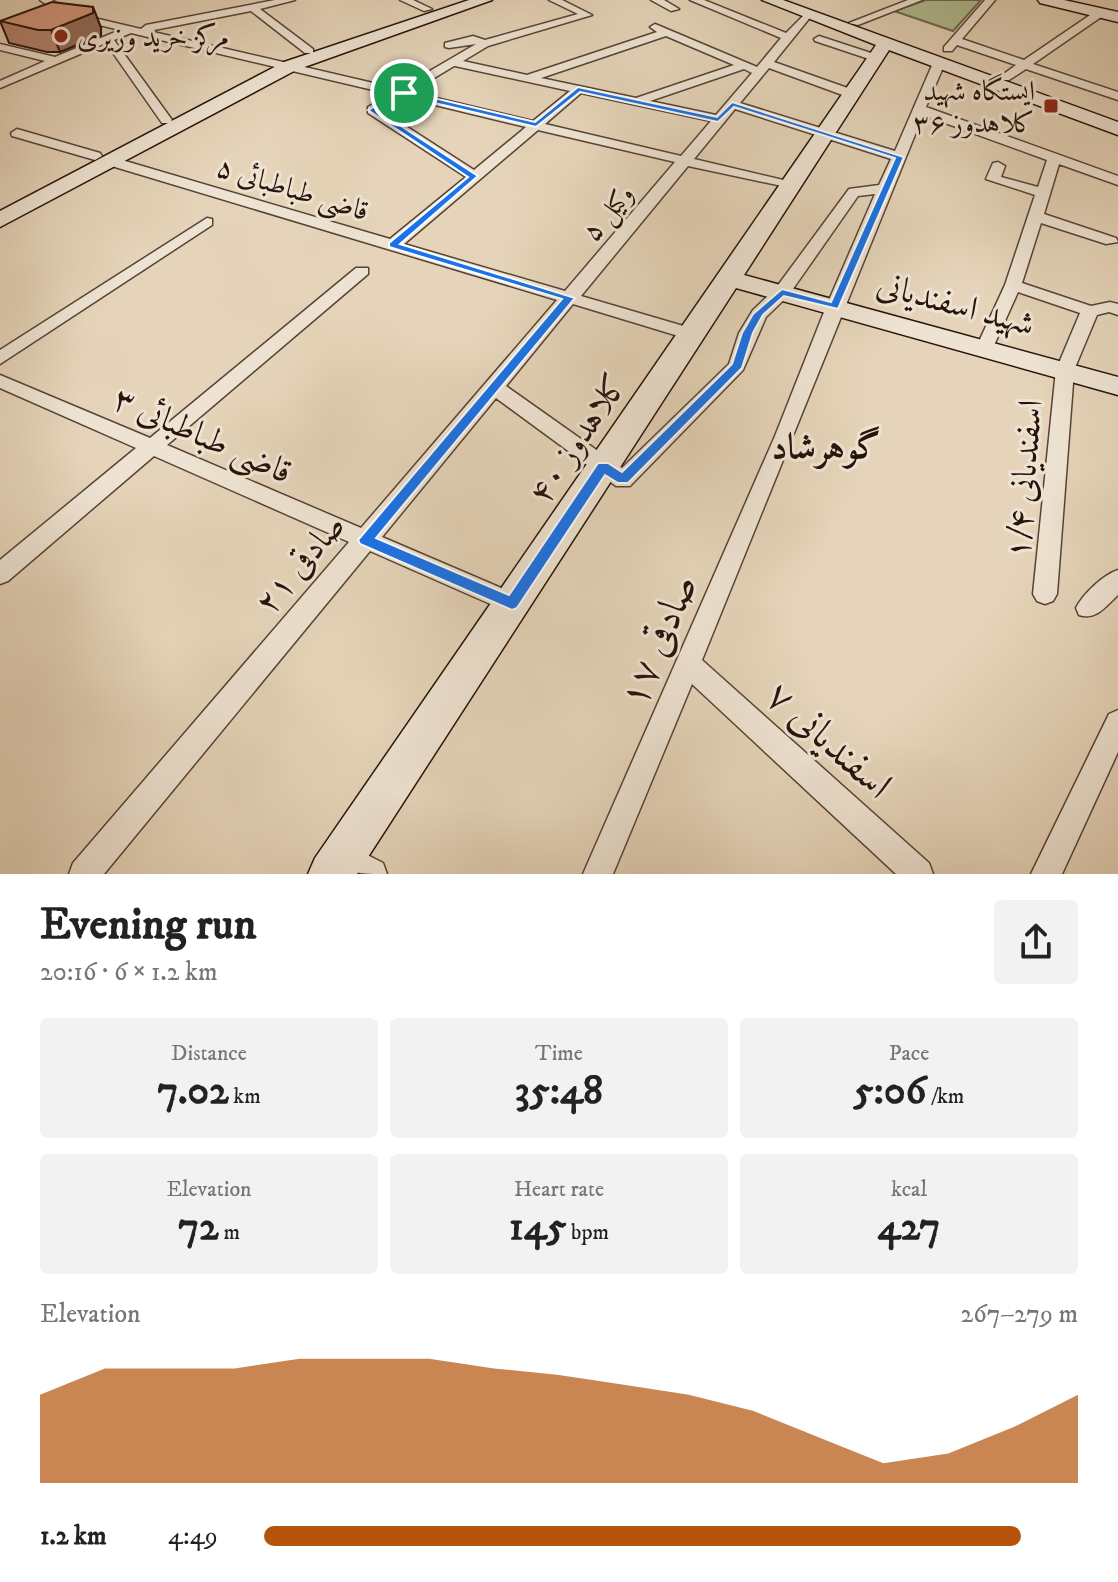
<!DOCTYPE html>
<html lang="en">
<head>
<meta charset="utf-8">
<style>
	body { margin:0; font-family:"IM FELL DW Pica",Amiri,serif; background:#f2f2f2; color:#222; height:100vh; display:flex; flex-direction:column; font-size:30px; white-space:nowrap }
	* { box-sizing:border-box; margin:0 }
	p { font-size:26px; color:#767676 }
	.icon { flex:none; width:44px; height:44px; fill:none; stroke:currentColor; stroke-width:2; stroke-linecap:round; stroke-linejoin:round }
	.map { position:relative; height:874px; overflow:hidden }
	.details { display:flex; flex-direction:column; background:#fff; flex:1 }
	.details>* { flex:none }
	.pin { position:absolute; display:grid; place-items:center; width:68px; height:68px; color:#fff; margin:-34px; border:4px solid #fff; border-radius:50%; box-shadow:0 2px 8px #0007 }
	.round { display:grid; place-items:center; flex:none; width:84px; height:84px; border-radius:8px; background:#f2f2f2 }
	.overview { display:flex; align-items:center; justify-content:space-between; height:136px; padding:0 40px }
	h1 { font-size:44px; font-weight:800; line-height:60px }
	.metrics { display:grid; grid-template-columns:repeat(3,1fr); gap:12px; height:136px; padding:8px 40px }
	.metrics div { display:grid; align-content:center; border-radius:8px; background:#f2f2f2; text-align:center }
	.metrics b { font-size:40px; font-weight:800 }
	.metrics small { font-size:22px; font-weight:400 }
	.metrics p { font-size:22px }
	.chart { height:224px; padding:16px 40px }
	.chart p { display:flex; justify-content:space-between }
	.chart svg { width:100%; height:144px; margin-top:8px; fill:#b45309; opacity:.7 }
	ul { padding:0 40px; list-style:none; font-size:26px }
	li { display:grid; grid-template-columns:128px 96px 1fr; align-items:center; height:60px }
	li i { height:20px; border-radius:10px; background:#b45309 }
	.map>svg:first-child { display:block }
	.green { fill:#b0be93; stroke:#6c684e; stroke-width:2 }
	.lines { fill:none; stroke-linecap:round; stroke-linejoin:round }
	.street-casing { stroke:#564336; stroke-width:3 }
	.secondary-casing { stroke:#27130a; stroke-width:3 }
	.street { fill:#eee3d2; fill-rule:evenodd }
	.secondary { fill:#eee3d2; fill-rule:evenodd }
	.wall { fill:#b6846e; stroke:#27130a; stroke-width:2 }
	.shaded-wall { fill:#946b5a; stroke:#27130a; stroke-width:2 }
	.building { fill:#d49980; stroke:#27130a; stroke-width:2 }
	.route { fill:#1a73e8; stroke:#fff; stroke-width:2; fill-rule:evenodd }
	.poi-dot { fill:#8f2418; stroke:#eee3d2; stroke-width:3 }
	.labels { text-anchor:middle; stroke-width:6; stroke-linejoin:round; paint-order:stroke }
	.far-poi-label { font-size:28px; fill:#27130a; stroke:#eee3d2; text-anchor:start }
	.far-street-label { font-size:28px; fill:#27130a; stroke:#eee3d2 }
	.street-label { font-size:34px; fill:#27130a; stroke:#eee3d2 }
	.neighbourhood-label { font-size:36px; font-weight:bold; fill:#27130a; stroke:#eee3d2 }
	.near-street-label { font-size:40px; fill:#27130a; stroke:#eee3d2 }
</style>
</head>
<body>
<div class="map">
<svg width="1118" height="874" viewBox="0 0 1118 874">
	<rect width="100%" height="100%" fill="#e5d4b9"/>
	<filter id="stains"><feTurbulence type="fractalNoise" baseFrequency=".0025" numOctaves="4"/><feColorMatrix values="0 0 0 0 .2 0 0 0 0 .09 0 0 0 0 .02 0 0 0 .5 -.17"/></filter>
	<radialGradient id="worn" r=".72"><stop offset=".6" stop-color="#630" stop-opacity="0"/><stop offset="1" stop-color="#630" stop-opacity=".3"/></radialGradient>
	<path class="green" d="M926,0h55l-28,31 -59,-20z"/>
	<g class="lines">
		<defs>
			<path id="street" d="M40,0h12l17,12 72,17 5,-4 129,-25h20l-35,9 53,40v4h-8l-54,-42 -102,20 250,58 77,-45 -27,4 -4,-1v-4l28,-7 12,4 93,-26 -29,-14h13l30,15 -104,31 -25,15 64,14 130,-43 -7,-5 5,-3 102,43 24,-29 -91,-38h14l82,33 21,-21 5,3 -38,47 82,29v6h-8l-79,-29 -29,35 155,48 38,-88 6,-3 6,3 -19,44 192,69v9l-59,-21 -15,50 72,24 2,4 -12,2 -65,-21 -19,60 69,23 19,-4 8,2v11l-9,-3 -12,3 -23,55 -17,224 -4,7 -8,3 -8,-3 -4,-7 23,-224 24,-57 -62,-21 -27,60h-12l-3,-4 29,-63 30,-90 -49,-16 7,-16 5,-1 7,4 -4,11 37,10 9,-27 -124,-45 -221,545 227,203 4,11h-37l-204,-190 -79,190h-30l192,-438 51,-129 49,-113 -17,2 -70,100 -22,21 -23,53 -113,116h-14l-120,-88 -114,139 138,59 4,7 -4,7 -8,3 -8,-3 -134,-59 -266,323h-35l4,-11 276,-321 -195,-86 -146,125 -8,3v-24l136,-112 -136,-60v-13l150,63 206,-170h12v6l-201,171 194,83 196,-228 -452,-136v-6h10l275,81 76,-62 -98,-64v-6l22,-13 -259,-61 -17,7 58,80 -2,3h-8l-56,-80 -106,45v-7l45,-20 -45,-11v-6l55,13 65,-27 -58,-14zM666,36l68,29 -98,33 -95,-20zM454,66h1l115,25 -37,30 -122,-29zM744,69l8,4 -36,42 -66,-14zM581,93l130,28 -30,35 -136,-32zM402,97l124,30 -52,43 -93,-60zM735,109l156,50 -12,26 -30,4 -73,99 -23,22 -14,23 -10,31 -107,104 -116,-82 67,-82 112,34h12l3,-4 -3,-4 -116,-34 107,-130 108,23v-6l-102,-24zM538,130l137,32 -110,129 -161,-47z
				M400,0h13l19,9 -8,2z
				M651,0h13l15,9 -8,2z
				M908,0h14l-64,25 -9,-2z
				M985,0h10l-33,39 62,21 72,-49h8v4l-71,49 85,28v8l-92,-31 -17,11h-8v-4l15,-11 -59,-20 -5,6h-8v-4z
				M819,36l61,20 2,2 -10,2 -57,-19 -1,-2z
				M17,129l83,24 2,3 -7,4 -83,-24 -1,-3z
				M207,218l5,1v6l-212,139v-14z
				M1118,570v25c-12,11 -22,26 -39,20l-3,-7c7,-14 27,-33 42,-38z
				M1118,710v42l-56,122h-31l78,-160z
				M342,842l41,21 4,11c-22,0 -50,0 -60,-17l4,-11z"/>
			<path id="secondary" d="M469,0h23l-196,70 -296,157v-16l284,-149z
				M762,0h21l335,122v13l-229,-85 -145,225 374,102v18l-382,-107 -379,586h-49l7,-16 561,-813z
				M1038,0h26l54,12v10l-78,-19z"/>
		</defs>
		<use href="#street" class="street-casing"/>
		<use href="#secondary" class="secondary-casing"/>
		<use href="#street" class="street"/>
		<use href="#secondary" class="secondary"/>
	</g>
	<path class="wall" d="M93,7l8,21v7l-41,17h-13l-38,-9 -9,-22z"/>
	<path class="shaded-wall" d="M93,7l8,21v7l-41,17 -9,-22z"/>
	<path class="building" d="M52,2l41,5v6l-42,17h-13l-38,-9z"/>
	<path class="route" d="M578,87l139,30 15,-15 172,55 -66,152 -54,-13 -21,19 -10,18 -11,35 -114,115h-10l-13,-8 -88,133 -5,2 -152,-66 -2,-4 204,-241 -173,-52v-4l79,-66 -100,-67 36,-19 131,31zM580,92l138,30 16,-15 161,51 -64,144 -49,-13 -29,25 -11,19 -10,31 -110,108 -14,-9h-10l-89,132 -133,-57 199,-240 -175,-54 78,-68 -100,-65 27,-15 131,31z"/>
	<g class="poi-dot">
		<circle cx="61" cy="36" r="8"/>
		<rect x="1043" y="98" width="16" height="16" rx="4"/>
	</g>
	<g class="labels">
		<g class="far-poi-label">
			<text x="77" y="46">مرکز خرید وزیری</text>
			<text x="1035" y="100" text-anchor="end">ایستگاه شهید<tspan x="1035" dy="32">کلاهدوز ۳۶</tspan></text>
		</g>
		<g class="far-street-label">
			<text transform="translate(293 188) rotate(17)" y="10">قاضی طباطبائی ۵</text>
			<text transform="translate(607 212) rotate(-50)" y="10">وکيل ۵</text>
		</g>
		<g class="street-label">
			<text transform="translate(956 303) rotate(15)" y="12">شهید اسفندیانی</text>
			<text transform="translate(203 434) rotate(24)" y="12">قاضی طباطبائی ۳</text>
			<text transform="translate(577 438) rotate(-56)" y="12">کلاهدوز ۴۰</text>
			<text transform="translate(1023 479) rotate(-85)" y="12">اسفندیانی ۱/۴</text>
			<text transform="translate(299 563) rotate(-50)" y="12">صادقی ۲۱</text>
		</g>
		<g class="neighbourhood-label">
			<text x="826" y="458">گوهرشاد</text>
		</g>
		<g class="near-street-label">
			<text transform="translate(657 640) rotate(-67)" y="14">صادقی ۱۷</text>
			<text transform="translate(830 739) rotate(42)" y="14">اسفندیانی ۷</text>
		</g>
	</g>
	<rect width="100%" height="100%" filter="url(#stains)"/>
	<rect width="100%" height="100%" fill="url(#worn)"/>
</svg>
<div class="pin" style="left:404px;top:93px;background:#1e9e55"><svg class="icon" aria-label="arrive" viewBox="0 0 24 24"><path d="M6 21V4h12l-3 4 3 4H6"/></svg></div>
</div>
<section class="details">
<div class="overview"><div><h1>Evening run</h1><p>20:16 · 6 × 1.2 km</p></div><a class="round"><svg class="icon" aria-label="share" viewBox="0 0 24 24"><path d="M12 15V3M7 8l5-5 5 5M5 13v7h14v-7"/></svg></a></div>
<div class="metrics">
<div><p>Distance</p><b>7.02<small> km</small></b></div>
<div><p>Time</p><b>35:48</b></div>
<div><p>Pace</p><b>5:06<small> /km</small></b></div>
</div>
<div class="metrics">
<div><p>Elevation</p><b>72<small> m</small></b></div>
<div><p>Heart rate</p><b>145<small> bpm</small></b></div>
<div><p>kcal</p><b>427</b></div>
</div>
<div class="chart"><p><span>Elevation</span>267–279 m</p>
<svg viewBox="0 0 160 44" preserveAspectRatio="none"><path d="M0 44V17L10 9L20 9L30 9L40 6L50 6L60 6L70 9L80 11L90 14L100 17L110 22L120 30L130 38L140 35L150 27L160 17V44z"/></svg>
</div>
<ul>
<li><b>1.2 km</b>4:49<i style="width:93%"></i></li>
</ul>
</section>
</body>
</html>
